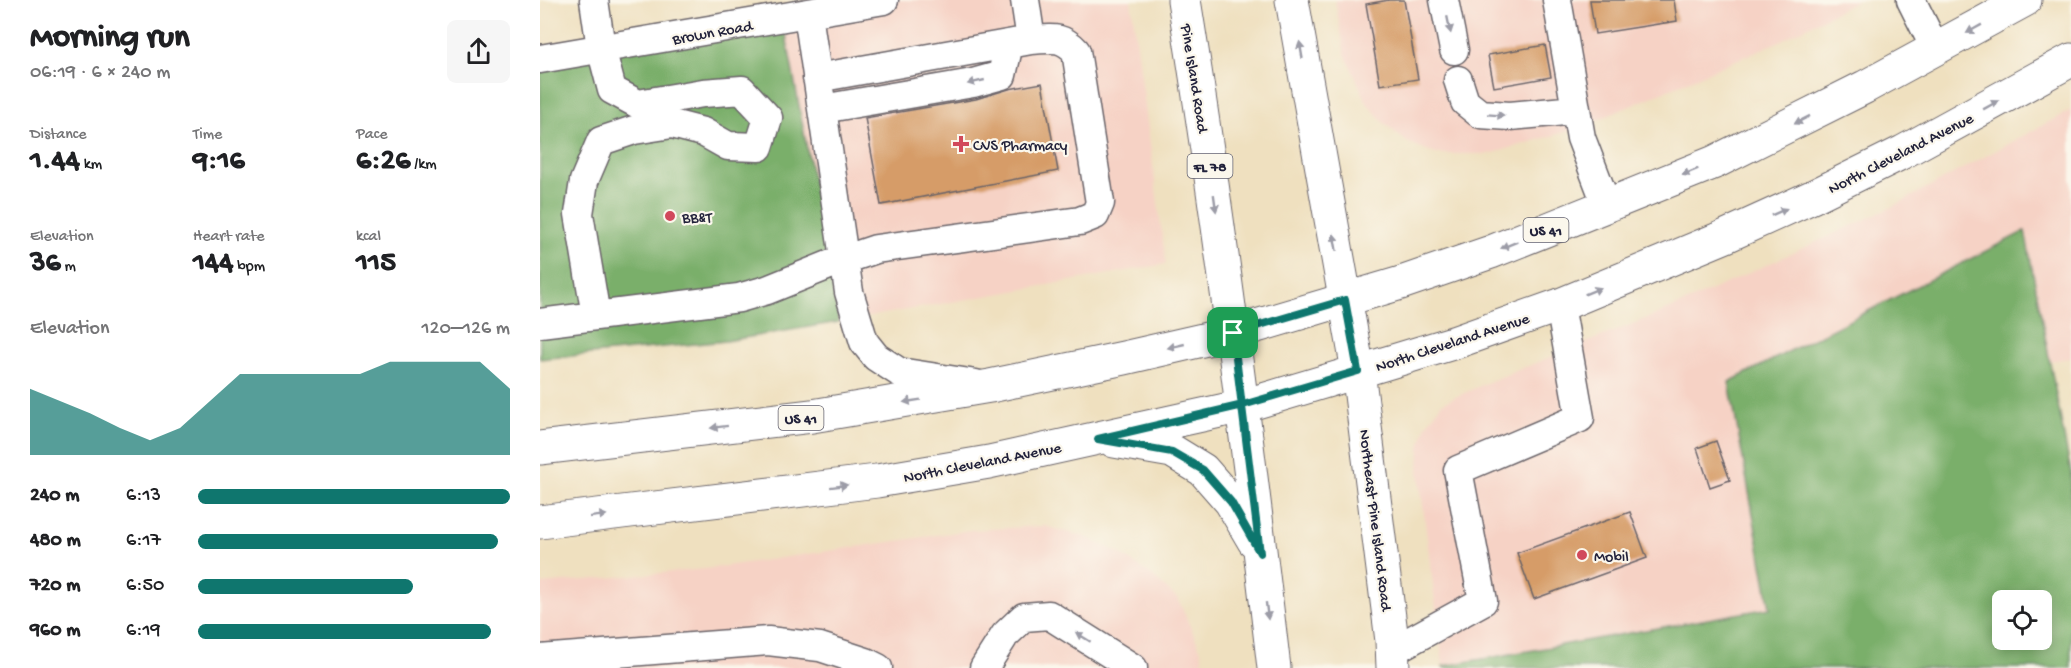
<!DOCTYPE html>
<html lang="en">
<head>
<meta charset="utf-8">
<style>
	body { margin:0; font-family:"Gochi Hand",sans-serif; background:#f6f6f6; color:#202124; height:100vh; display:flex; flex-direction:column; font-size:22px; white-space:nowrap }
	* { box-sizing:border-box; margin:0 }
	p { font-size:20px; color:#757577 }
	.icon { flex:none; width:33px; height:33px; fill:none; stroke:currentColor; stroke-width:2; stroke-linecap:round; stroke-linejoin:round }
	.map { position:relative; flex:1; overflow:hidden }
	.details { display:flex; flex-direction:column; background:#fff; width:540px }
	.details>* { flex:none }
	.tools { position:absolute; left:1452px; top:590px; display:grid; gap:12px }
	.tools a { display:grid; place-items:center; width:60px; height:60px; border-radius:9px; background:#fff; box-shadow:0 3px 15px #0003; font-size:30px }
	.pin { position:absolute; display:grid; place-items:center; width:51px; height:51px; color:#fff; margin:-26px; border-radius:12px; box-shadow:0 3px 9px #0006 }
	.round { display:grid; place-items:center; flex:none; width:63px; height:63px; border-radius:9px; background:#f6f6f6 }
	.head { display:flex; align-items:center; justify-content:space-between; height:102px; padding:0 30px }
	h1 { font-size:33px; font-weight:800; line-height:45px }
	.figures { display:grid; grid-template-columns:repeat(3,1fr); gap:9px; height:102px; padding:6px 30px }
	.figures div { display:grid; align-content:center }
	.figures b { font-size:30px; font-weight:800 }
	.figures small { font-size:16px; font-weight:400 }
	.figures p { font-size:16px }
	.chart { height:168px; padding:12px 30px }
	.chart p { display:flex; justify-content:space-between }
	.chart svg { width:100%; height:108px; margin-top:6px; fill:#0f766e; opacity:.7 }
	ul { padding:0 30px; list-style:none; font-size:20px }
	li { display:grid; grid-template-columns:96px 72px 1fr; align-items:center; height:45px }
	li i { height:15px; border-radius:8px; background:#0f766e }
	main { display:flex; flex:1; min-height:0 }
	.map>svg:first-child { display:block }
	.built { fill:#f6d2c5 }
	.forest { fill:#7aaf6b; stroke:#4e6853; stroke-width:1.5; fill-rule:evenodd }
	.building { fill:#d69c68 }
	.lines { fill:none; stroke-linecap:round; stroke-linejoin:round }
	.minor-casing { stroke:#6a6469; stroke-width:31 }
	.major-casing { stroke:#6a6469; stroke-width:35 }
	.minor { stroke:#fff; stroke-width:28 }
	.major { stroke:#fff; stroke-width:33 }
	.oneway { fill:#9c9ca7 }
	.route-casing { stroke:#fff; stroke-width:12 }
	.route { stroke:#0f766e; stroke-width:8 }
	.poi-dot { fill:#d1495b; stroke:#fbf7ec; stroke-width:2 }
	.labels { text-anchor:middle; stroke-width:4.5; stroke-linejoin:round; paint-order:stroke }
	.shield { fill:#fbf7ec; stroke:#636270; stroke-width:1.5 }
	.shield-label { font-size:15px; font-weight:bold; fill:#22223b }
	.street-label { font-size:16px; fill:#22223b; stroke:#fbf7ec }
	.poi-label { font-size:16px; fill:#22223b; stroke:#fbf7ec; text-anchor:start }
</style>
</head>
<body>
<main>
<section class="details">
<div class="head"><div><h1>Morning run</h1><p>06:19 · 6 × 240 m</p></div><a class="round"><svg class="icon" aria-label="share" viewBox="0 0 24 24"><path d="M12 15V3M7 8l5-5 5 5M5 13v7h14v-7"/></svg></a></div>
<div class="figures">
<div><p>Distance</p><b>1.44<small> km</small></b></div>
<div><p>Time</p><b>9:16</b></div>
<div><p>Pace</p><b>6:26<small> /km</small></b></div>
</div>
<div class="figures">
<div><p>Elevation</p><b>36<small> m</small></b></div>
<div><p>Heart rate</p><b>144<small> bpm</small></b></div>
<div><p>kcal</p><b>115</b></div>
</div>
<div class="chart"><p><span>Elevation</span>120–126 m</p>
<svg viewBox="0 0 160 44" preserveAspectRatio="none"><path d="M0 44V17L10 22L20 27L30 33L40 38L50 33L60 22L70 11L80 11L90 11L100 11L110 11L120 6L130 6L140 6L150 6L160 17V44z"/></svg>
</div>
<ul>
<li><b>240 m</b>6:13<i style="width:100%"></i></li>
<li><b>480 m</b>6:17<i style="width:96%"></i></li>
<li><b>720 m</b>6:50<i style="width:69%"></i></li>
<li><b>960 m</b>6:19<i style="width:94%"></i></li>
</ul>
</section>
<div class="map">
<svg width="1531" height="668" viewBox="0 0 1531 668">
	<rect width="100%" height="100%" fill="#fbf7ec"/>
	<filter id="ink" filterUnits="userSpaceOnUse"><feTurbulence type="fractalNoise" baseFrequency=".0167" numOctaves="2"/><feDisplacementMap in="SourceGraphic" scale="12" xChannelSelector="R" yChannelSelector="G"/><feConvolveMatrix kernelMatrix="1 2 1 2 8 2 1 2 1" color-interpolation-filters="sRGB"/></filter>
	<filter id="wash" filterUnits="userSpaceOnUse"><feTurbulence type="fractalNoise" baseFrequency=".008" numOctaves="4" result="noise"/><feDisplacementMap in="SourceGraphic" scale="24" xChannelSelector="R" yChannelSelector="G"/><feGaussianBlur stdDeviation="1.35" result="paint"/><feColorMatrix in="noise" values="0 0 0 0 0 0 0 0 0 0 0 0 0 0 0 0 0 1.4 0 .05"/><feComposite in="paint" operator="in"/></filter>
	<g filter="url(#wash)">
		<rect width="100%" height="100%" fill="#efe0bf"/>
		<path class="built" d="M283,0h308l35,264 -327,58 -58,-314z
			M795,0h524l-79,41 -198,86 -92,27h-54l-29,-12 -23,-19 -17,-20 -22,-49z
			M1531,110v248l-21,3 -24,-129 -297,150 41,226 -327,58 -24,-192 1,-27 6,-21 16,-23 49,-22 184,-74 215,-99z
			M504,526l39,10 36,17 31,21 28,25 23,52 3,17h-664v-84l165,-15 266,-39z"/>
		<path class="forest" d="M241,8l58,314 -113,19 -186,18v-307z
			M1485,231l46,242v195h-627l-1,-2 327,-58 -41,-226zM1462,600h40v39h-40z"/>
		<g id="blocks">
			<path class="building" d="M849,0h15l14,79 -38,6 -14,-81z
				M1050,0h84l3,21 -82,13z
				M1005,45l6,32 -57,10 -6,-32z
				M502,83l16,88 -177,34 -16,-87 111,-19 33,-10z
				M1176,441l14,39 -20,7 -13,-39z
				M1090,512l17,46 -113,41 -17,-46z"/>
		</g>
	</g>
	<g filter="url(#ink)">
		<use href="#blocks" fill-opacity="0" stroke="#6a6469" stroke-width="1.5"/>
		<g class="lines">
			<defs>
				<path id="minor" d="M54,0l7,48 11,42 26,14 65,-11 39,-3 26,28 -9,29 -31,-1 -25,-14 -31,-8 -38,6 -33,11 -17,40 -5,33 17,102
					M485,0l6,40
					M904,0l10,50
					M1017,0l24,138 26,68
					M1371,0l25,50
					M268,14l41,278 15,50 12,15 23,15 77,12
					M0,59l344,-59
					M918,80l7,22 15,12 30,2 66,-6
					M282,109l151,-26 29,-8 7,-31
					M0,323l199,-25 28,-8 62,-25 47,-16 204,-28 15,-6 5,-12 -24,-152c-15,-16 -25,-12 -45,-11l-214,38
					M852,651l91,-50 -25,-131 122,-52 -20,-113
					M0,659l228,-18 52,6 46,15 12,6
					M444,668l21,-33 19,-18 25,-2 84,53"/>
				<path id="major" d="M644,0c36,222 64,445 90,668
					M752,0l66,371 34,270 1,27
					M574,441l58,10 31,19 28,32 23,39
					M0,448l272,-32 178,-30 134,-28 109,-25 168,-50 90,-31 224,-90 150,-75 160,-87
					M0,522l337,-41 112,-19 254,-56 147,-44 66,-20 104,-37 166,-69 86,-39 91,-45 168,-92"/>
			</defs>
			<use href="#minor" class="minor-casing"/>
			<use href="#major" class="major-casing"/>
			<use href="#minor" class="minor"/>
			<use href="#major" class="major"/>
		</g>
		<defs><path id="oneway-solid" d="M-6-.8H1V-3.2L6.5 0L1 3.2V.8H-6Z" transform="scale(1.5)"/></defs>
		<g class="oneway">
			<use href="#oneway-solid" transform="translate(909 25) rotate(78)"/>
			<use href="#oneway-solid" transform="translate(1434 29) rotate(151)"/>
			<use href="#oneway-solid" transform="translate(761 50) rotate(-100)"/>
			<use href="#oneway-solid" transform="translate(436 82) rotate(167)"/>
			<use href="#oneway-solid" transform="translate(1451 105) rotate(-29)"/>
			<use href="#oneway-solid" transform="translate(956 115) rotate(4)"/>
			<use href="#oneway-solid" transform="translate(1262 120) rotate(153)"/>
			<use href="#oneway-solid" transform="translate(1150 172) rotate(158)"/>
			<use href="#oneway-solid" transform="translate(675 203) rotate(82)"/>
			<use href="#oneway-solid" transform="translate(1239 212) rotate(-24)"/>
			<use href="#oneway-solid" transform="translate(795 242) rotate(-100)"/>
			<use href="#oneway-solid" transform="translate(969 245) rotate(158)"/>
			<use href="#oneway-solid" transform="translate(1053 291) rotate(-22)"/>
			<use href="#oneway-solid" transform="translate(636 346) rotate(167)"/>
			<use href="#oneway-solid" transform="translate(372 401) rotate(171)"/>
			<use href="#oneway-solid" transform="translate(179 427) rotate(173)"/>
			<use href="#oneway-solid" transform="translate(299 486) rotate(-7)"/>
			<use href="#oneway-solid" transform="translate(58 516) rotate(-7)"/>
			<use href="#oneway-solid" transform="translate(727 611) rotate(83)"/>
			<use href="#oneway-solid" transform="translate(543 637) rotate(-148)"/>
		</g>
	</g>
	<g class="lines" filter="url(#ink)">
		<defs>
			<path id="route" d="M693,333l27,220 -29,-51 -28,-32 -31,-18 -74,-13 145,-34 115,-34 -13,-71 -112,33"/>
		</defs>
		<use href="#route" class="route-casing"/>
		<use href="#route" class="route"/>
	</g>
	<g class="poi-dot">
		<path d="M418 135h6v6h6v6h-6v6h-6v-6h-6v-6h6z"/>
		<circle cx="130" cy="216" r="6"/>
		<circle cx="1042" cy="555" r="6"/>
	</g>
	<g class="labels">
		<g class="shield">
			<rect x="647.5" y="154" width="45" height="24" rx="4.5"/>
			<rect x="983.5" y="218" width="45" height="24" rx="4.5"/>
			<rect x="238.5" y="406" width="45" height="24" rx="4.5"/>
		</g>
		<g class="shield-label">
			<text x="670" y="171">FL 78</text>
			<text x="1006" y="235">US 41</text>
			<text x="261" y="423">US 41</text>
		</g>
		<g class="street-label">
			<text transform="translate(172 31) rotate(-10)" y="6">Brown Road</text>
			<text transform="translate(656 78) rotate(81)" y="6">Pine Island Road</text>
			<text transform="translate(1360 152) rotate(-27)" y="6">North Cleveland Avenue</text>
			<text transform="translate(912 341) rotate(-18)" y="6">North Cleveland Avenue</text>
			<text transform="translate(442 461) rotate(-11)" y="6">North Cleveland Avenue</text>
			<text transform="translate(837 520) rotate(83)" y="6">Northeast Pine Island Road</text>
		</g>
		<g class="poi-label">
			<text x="433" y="150">CVS Pharmacy</text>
			<text x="142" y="222">BB&amp;T</text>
			<text x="1054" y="561">Mobil</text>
		</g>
	</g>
</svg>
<div class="tools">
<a><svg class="icon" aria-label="locate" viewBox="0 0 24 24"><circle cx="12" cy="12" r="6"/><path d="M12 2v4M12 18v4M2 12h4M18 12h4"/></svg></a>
</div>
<div class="pin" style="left:693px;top:333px;background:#1e9e55"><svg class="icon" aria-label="arrive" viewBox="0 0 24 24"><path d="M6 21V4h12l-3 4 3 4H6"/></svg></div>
</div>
</main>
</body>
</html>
